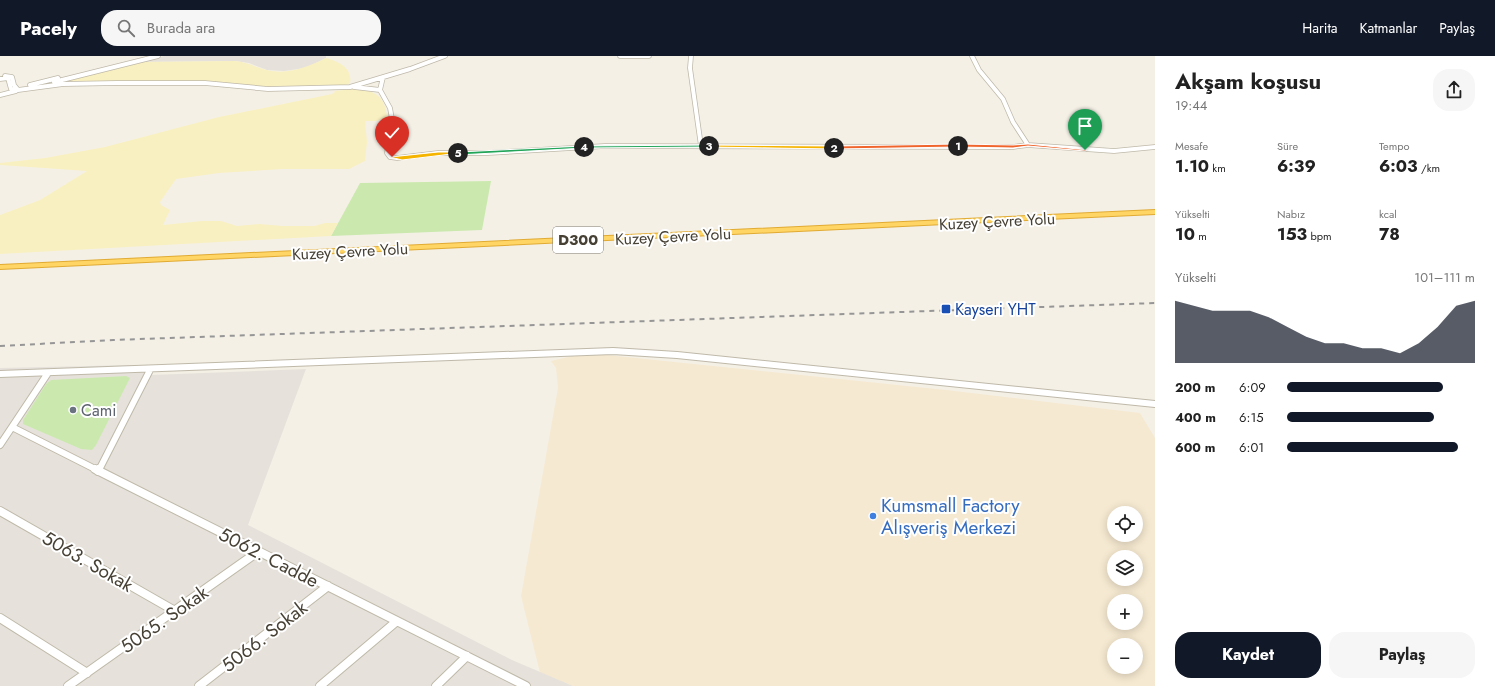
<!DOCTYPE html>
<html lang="tr">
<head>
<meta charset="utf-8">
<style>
	body { margin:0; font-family:Jost,sans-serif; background:#f6f6f6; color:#222; height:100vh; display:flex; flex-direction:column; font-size:15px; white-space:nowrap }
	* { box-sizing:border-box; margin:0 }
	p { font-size:13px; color:#767676 }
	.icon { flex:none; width:22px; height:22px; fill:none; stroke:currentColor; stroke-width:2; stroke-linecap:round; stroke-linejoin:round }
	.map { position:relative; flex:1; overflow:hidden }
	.side { display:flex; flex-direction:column; background:#fff; width:340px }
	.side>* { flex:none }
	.controls { position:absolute; left:1107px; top:450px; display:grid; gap:8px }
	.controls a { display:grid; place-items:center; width:36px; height:36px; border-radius:50%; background:#fff; box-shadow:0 2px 10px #0003; font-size:20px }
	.pin { position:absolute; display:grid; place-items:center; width:34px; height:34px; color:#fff; margin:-41px -17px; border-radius:50% 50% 50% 0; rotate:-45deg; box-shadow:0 0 4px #0007 }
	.pin .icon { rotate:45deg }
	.km { position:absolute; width:20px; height:20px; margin:-10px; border-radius:50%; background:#222; color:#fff; font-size:11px; line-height:20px; text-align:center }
	.round { display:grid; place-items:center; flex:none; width:42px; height:42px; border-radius:16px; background:#f6f6f6 }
	.overview { display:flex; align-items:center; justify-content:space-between; height:68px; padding:0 20px }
	h1 { font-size:22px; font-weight:700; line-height:30px }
	.figures { display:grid; grid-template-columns:repeat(3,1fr); gap:6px; height:68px; padding:4px 20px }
	.figures div { display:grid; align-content:center }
	.figures b { font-size:17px; font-weight:700 }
	.figures small { font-size:11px; font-weight:400 }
	.figures p { font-size:11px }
	.chart { height:112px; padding:8px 20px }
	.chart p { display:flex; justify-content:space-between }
	.chart svg { width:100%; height:72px; margin-top:4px; fill:#111827; opacity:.7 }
	.button { display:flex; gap:8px; margin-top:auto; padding:8px 20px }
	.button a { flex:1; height:46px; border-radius:16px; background:#111827; color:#fff; font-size:16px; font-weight:700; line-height:46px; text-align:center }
	.button a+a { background:#f6f6f6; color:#222 }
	ul { padding:0 20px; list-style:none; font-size:13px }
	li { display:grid; grid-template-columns:64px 48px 1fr; align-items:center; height:30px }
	li i { height:10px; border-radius:5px; background:#111827 }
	header { display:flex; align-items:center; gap:24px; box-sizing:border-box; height:56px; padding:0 20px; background:#111827; color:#fff }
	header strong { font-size:19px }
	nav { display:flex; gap:22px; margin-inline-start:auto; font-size:14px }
	.search { width:280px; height:36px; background:#f6f6f6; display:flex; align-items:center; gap:10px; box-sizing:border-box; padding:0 14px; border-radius:16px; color:#767676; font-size:15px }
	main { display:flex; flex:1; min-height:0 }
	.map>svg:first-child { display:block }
	.commercial { fill:#f6e9d1; fill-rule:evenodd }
	.industrial { fill:#e6e2db }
	.green { fill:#cbe9ae }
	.sand { fill:#f9f0c1 }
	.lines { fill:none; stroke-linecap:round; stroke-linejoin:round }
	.minor-far2-casing { stroke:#bfb9a9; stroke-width:5.5 }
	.minor-far1-casing { stroke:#bfb9a9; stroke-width:8 }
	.minor-casing { stroke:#bfb9a9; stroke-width:10 }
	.highway-casing { stroke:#e1ab33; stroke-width:2 }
	.minor-far2 { stroke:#fff; stroke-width:4 }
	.minor-far1 { stroke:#fff; stroke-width:6 }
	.minor { stroke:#fff; stroke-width:8 }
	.highway { fill:#ffd566; fill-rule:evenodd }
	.rail { stroke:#969696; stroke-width:2; stroke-dasharray:5 5; stroke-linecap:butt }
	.split-1 { fill:#f0652b; stroke:#fff }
	.split-2 { fill:#f0652b; stroke:#fff }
	.split-3 { fill:#f5b400; stroke:#fff }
	.split-4 { fill:#22a559; stroke:#fff }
	.split-5 { fill:#22a559; stroke:#fff }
	.split-6 { fill:#f5b400; stroke:#fff }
	.transit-dot { fill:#1a4fb4; stroke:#fff; stroke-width:1.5 }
	.worship-dot { fill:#6b7280; stroke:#fff; stroke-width:1.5 }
	.shop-dot { fill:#3f7fe0; stroke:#fff; stroke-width:1.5 }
	.labels { text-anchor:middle; stroke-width:4; stroke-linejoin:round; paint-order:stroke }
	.shield { fill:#fff; stroke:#7e7a72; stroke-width:1 }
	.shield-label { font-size:15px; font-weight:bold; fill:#474135 }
	.street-label { font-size:16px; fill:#474135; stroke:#fff }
	.transit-label { font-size:16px; fill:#164399; stroke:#fff; text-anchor:start }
	.worship-label { font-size:16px; fill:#5b616d; stroke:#fff; text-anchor:start }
	.near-shop-label { font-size:19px; fill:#366cbe; stroke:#fff; text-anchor:start }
	.near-street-label { font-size:19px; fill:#474135; stroke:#fff }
</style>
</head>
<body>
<header>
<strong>Pacely</strong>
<div class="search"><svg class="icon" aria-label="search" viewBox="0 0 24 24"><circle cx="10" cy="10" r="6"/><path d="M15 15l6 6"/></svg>Burada ara</div>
<nav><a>Harita</a><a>Katmanlar</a><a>Paylaş</a></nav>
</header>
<main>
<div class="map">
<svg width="1155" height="630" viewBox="0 0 1155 630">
	<rect width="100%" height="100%" fill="#f4f0e6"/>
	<path class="commercial" d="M581,298h16l349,36 194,23 15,25v248h-582l-33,-13 -19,-77 37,-208 -2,-20 -5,-7zM1114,457h22v22h-22zM1114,501h22v22h-22zM1114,545h22v22h-22zM1114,589h22v22h-22z"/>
	<path class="industrial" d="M164,0h162v2l-20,10 -22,3 -17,-1 -18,-7 -14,-2 -95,1z
		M131,309l12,2 8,8 155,-6 -58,156 264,135 61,26h-573v-318z"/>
	<path class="green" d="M491,125l-9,49 -151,6 29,-53z
		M126,320l4,2 -34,67 -4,5 -11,-1 -58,-25v-4l23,-36 5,-4z"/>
	<path class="sand" d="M326,2c12,3 27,10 24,25l-6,3 -78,2 -52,-5h-160l86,-21 95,-1c11,1 18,5 28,8 22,7 43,-1 63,-11z
		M353,33c20,1 32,5 34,28l-11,4h-11l2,21 -2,19 -16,8h-65l-65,4 -43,6 -16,23 1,3 9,5 -7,15 39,-4h19l16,5 22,-2 24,2h31l11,-3h13l-7,13 -331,18v-39l40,-15 47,-29 -87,-6v-2l45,-5 60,-11 114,-30 113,-23 3,-2 -1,-1z"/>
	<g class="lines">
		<defs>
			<path id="minor-far2" d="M620,0h29
				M691,0l-1,12 11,78
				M972,0l7,14 24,29 10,23 15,23
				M5,20l7,1 2,8 4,5
				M383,21l-3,13 10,18 2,11 -5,34 3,4 7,1 41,-5h49l118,-7 408,1 15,-2 86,6 41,-4
				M0,23l8,-1 3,11 7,1 45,-6 54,-1h88l63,6 82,-2 60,-18 35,-13
				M54,26l104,-26
				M30,29l28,-7
				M354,31l26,3
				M0,39l16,-4"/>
			<path id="minor-far1" d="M0,318l613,-23 64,4 478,49
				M12,371l85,43
				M0,389l48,-72
				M99,414l51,-100"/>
			<path id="minor" d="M95,413l431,217
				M98,415l1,-2
				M0,455l175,100
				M0,562l87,55
				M68,630l191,-135
				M199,630l129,-100
				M320,630l77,-65
				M436,630l31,-30"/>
			<path id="highway" d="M1155,154v4l-1155,55v-4z"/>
		</defs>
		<use href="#minor-far2" class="minor-far2-casing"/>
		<use href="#minor-far1" class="minor-far1-casing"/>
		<use href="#minor" class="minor-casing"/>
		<use href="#highway" class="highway-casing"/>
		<use href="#minor-far2" class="minor-far2"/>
		<use href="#minor-far1" class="minor-far1"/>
		<use href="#minor" class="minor"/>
		<use href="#highway" class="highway"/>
		<path class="rail" d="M0,290l113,-6 1042,-37"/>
	</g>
	<path class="split-1" d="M958,88l55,1 15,-1 60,6 -3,1 -57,-5 -15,2 -57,-1z"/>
	<path class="split-2" d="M958,88l1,3 -125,2 -2,-1 2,-2z"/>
	<path class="split-3" d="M709,89l125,1 2,2 -2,1 -127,-2z"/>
	<path class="split-4" d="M709,89l1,2 -126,1 -2,-1 2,-1z"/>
	<path class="split-5" d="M584,90l1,2 -127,7 -2,-2 2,-1z"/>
	<path class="split-6" d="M438,96h20l2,1 -58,7 -12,-3z"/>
	<rect class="transit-dot" x="941" y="248" width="10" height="10" rx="2"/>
	<circle class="worship-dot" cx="73" cy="354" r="4"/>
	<circle class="shop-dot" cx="873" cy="460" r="4"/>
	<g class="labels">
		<rect class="shield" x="553" y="171" width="50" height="26" rx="3"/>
		<g class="shield-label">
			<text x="578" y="189">D300</text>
		</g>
		<g class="street-label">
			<text transform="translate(997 165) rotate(-3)" y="6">Kuzey Çevre Yolu</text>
			<text transform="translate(673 180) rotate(-3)" y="6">Kuzey Çevre Yolu</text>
			<text transform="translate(350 195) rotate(-3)" y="6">Kuzey Çevre Yolu</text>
		</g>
		<g class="transit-label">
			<text x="955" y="259">Kayseri YHT</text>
		</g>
		<g class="worship-label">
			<text x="81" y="360">Cami</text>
		</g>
		<g class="near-shop-label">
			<text x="881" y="456">Kumsmall Factory<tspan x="881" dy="22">Alışveriş Merkezi</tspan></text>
		</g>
		<g class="near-street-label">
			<text transform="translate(269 501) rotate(27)" y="7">5062. Cadde</text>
			<text transform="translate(88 505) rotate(30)" y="7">5063. Sokak</text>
			<text transform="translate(164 563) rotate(-35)" y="7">5065. Sokak</text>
			<text transform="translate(264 580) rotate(-38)" y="7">5066. Sokak</text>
		</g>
	</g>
</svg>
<div class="controls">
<a><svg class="icon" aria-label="locate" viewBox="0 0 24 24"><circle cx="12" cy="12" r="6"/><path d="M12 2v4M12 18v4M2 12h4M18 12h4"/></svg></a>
<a><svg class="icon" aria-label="layers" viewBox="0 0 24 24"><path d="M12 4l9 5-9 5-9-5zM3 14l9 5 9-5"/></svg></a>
<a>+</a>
<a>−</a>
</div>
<div class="pin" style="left:1085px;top:94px;background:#1e9e55"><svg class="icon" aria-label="arrive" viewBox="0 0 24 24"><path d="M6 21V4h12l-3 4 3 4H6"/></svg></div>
<div class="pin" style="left:392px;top:101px;background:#d93025"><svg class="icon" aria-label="check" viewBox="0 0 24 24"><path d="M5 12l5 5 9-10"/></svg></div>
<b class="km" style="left:958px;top:90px">1</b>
<b class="km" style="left:834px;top:92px">2</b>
<b class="km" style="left:709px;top:90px">3</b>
<b class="km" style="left:584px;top:91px">4</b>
<b class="km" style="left:458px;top:97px">5</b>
</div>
<section class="side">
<div class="overview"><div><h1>Akşam koşusu</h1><p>19:44</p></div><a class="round"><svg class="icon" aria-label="share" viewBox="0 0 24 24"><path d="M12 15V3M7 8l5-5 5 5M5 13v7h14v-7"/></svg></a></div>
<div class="figures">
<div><p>Mesafe</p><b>1.10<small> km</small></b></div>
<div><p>Süre</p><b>6:39</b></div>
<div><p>Tempo</p><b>6:03<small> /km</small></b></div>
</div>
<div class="figures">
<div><p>Yükselti</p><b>10<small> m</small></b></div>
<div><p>Nabız</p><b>153<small> bpm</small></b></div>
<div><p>kcal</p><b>78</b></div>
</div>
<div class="chart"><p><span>Yükselti</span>101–111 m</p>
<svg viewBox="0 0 160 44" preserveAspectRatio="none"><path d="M0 44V6L10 9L20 12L30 12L40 12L50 16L60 22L70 28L80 32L90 32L100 35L110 35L120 38L130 32L140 22L150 9L160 6V44z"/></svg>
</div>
<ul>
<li><b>200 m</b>6:09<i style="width:83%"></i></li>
<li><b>400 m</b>6:15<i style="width:78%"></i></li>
<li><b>600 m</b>6:01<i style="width:91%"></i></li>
</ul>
<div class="button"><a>Kaydet</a><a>Paylaş</a></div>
</section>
</main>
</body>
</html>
